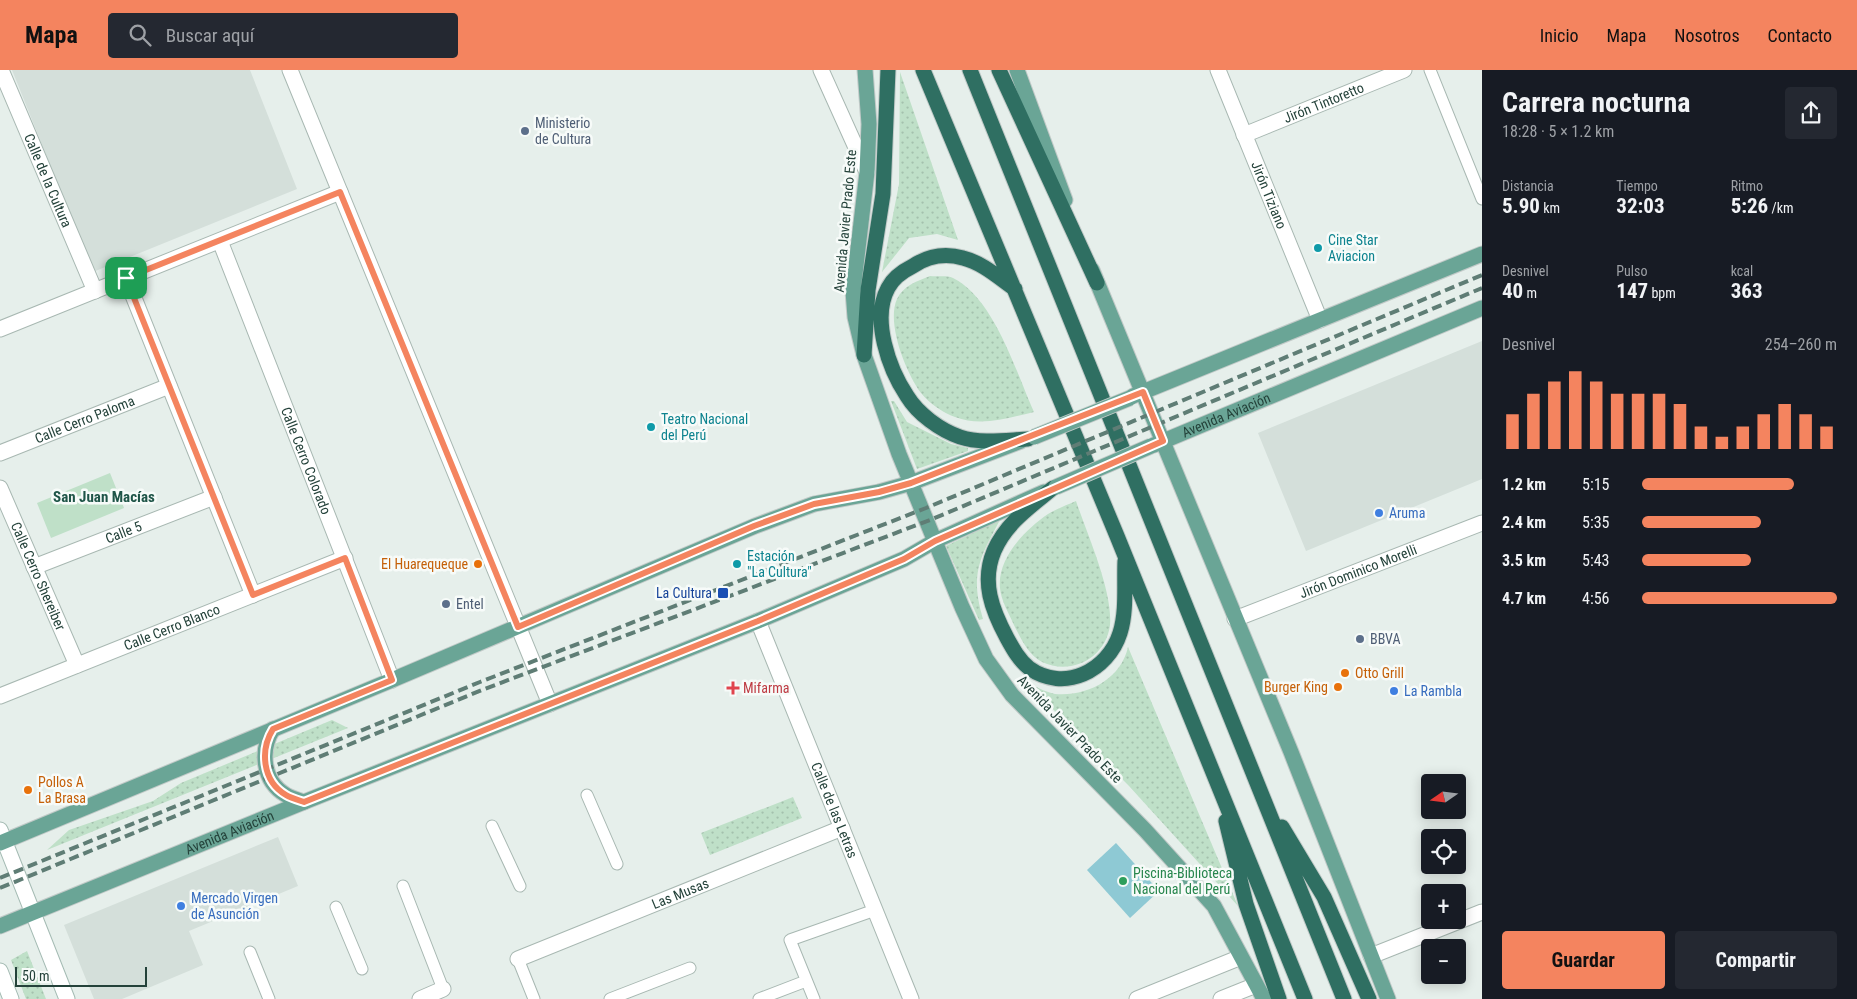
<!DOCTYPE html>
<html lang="es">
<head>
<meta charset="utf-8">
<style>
	body { margin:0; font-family:"Roboto Condensed",sans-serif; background:#242831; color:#f1f3f6; height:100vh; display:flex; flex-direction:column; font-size:19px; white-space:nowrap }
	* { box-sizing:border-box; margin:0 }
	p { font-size:16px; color:#9ea1a6 }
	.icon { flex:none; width:28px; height:28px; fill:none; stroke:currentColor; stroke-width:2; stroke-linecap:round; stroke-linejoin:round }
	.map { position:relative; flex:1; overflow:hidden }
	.panel { display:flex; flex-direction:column; background:#171b24; width:375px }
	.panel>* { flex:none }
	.needle { width:32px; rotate:256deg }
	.tools { position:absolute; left:1421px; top:704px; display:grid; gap:10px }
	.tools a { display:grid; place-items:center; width:45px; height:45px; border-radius:5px; background:#171b24; box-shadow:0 2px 12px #0003; font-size:25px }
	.scale { position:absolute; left:15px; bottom:12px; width:132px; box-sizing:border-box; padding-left:5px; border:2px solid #24423a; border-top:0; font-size:14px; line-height:18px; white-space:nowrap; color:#24423a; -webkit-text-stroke:4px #f7fbf9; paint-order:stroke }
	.pin { position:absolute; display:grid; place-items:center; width:42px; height:42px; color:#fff; margin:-21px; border-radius:10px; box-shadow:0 2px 8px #0006 }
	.round { display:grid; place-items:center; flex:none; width:52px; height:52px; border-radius:5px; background:#242831 }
	.headline { display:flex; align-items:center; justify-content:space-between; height:85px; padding:0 20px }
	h1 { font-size:28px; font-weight:700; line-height:38px }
	.metrics { display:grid; grid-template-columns:repeat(3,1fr); gap:8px; height:85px; padding:5px 20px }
	.metrics div { display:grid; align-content:center }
	.metrics b { font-size:21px; font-weight:700 }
	.metrics small { font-size:14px; font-weight:400 }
	.metrics p { font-size:14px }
	.chart { height:140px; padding:10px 20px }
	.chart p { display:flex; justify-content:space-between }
	.chart svg { width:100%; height:90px; margin-top:5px; stroke:#f4845f; stroke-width:6 }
	.action { display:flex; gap:10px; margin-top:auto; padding:10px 20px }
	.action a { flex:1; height:58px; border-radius:5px; background:#f4845f; color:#111; font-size:20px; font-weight:700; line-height:58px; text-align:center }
	.action a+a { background:#242831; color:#f1f3f6 }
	ul { padding:0 20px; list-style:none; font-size:16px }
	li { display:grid; grid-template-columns:80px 60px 1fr; align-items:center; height:38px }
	li i { height:12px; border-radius:6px; background:#f4845f }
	header { display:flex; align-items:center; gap:30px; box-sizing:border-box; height:70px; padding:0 25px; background:#f4845f; color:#111 }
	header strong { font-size:24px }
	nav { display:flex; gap:28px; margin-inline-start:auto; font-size:18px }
	.search { width:350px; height:45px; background:#242831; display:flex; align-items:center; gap:12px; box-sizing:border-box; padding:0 18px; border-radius:5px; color:#9ea1a6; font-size:19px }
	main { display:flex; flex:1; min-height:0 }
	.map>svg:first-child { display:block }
	.built { fill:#d4dfda }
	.grass { fill:url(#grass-dots) }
	.park { fill:#bfe0c8 }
	.water { fill:#8ec9d4 }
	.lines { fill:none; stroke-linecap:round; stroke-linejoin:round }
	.pedestrian-casing { stroke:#a8b8b2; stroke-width:13 }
	.minor-casing { stroke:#a8b8b2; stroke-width:17 }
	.tertiary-casing { stroke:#a8b8b2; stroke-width:17 }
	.secondary-casing { stroke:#a4bbb3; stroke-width:17 }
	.primary-casing { stroke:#c2cac8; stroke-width:17 }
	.motorway-casing { stroke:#c2cac8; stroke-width:17 }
	.pedestrian { stroke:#fff; stroke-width:11 }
	.minor { stroke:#fff; stroke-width:15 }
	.tertiary { stroke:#fff; stroke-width:15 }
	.secondary { stroke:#fff; stroke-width:15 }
	.primary { stroke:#6aa596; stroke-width:15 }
	.motorway { stroke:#2f6f62; stroke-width:15 }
	.rail { stroke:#5f7d75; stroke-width:4; stroke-dasharray:10 5; stroke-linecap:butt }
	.primary-bridge-casing { stroke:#c2cac8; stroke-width:17; stroke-linecap:butt }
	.primary-bridge { stroke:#6aa596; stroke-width:15 }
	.route-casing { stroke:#fff; stroke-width:10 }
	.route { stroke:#f4845f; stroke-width:6 }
	.service-dot { fill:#5c6f8a; stroke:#f7fbf9; stroke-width:2 }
	.culture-dot { fill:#0f9aa8; stroke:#f7fbf9; stroke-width:2 }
	.shop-dot { fill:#3f7fe0; stroke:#f7fbf9; stroke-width:2 }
	.food-dot { fill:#e8710a; stroke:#f7fbf9; stroke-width:2 }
	.transit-dot { fill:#1a4fb4; stroke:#f7fbf9; stroke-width:2 }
	.health-dot { fill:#e0444e; stroke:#f7fbf9; stroke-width:2 }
	.leisure-dot { fill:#2e9e5b; stroke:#f7fbf9; stroke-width:2 }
	.labels { text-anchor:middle; stroke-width:5; stroke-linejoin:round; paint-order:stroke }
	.street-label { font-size:14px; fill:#24423a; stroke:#f7fbf9 }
	.service-label { font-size:14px; fill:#4e5e75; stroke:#f7fbf9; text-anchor:start }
	.culture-label { font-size:14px; fill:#0d838f; stroke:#f7fbf9; text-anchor:start }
	.shop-label { font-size:14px; fill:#366cbe; stroke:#f7fbf9; text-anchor:start }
	.food-label { font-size:14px; fill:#c56008; stroke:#f7fbf9; text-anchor:end }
	.transit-label { font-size:14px; fill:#164399; stroke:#f7fbf9; text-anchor:end }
	.health-label { font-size:14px; fill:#be3a42; stroke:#f7fbf9; text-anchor:start }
	.leisure-label { font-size:14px; fill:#27864d; stroke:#f7fbf9; text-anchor:start }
	.neighbourhood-label { font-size:15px; font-weight:bold; fill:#1f5548; stroke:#f7fbf9 }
</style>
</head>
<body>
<header>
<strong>Mapa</strong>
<div class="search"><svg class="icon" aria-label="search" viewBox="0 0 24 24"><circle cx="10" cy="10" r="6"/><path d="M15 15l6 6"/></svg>Buscar aquí</div>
<nav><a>Inicio</a><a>Mapa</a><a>Nosotros</a><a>Contacto</a></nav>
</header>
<main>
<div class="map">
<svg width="1482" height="929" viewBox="0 0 1482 929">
	<defs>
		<pattern id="grass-dots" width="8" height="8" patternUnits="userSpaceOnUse" patternTransform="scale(1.25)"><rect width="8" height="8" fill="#bfe0c8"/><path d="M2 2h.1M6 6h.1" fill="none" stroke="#a4c1ad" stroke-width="1.8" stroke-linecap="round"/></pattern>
	</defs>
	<rect width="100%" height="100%" fill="#e6efeb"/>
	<path class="built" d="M12,0h238l47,119 -204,83z
		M1482,271v138l-176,72 -48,-118z
		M278,767l20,49 -109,45 14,34 -81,34h-28l-30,-74z"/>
	<path class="grass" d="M900,2l58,168 -21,-6 -28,4 -27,34 17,-88z
		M930,206c7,1 17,-1 23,2 41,20 63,94 81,134 -26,6 -53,15 -79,5 -12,-4 -26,-14 -34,-24 -15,-20 -35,-70 -24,-94 6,-13 20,-18 33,-23z
		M891,331h3l13,21 44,22 17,4v3l-51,18z
		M1076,431c11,33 37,90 34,124 -4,33 -39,51 -68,37 -14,-7 -22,-25 -29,-39 -5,-11 -12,-23 -13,-35 -3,-30 26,-59 48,-74 8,-5 19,-9 28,-13z
		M1000,450c-21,39 -30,55 -17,99l-4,1 -33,-74z
		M1128,577l110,259 -109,-120 -103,-104c9,4 19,10 29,12 32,3 66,-15 73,-47z
		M332,650l16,8 -301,122 22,-20 84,-29 28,-18z
		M793,727l9,21 -92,37 -9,-22z
		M27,881l19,48h-20l-15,-39z"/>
	<path class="park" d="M110,403l14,35 -73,30 -14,-35z"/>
	<path class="water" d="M1116,773l43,48 -29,27 -43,-48z"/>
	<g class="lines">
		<defs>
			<path id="pedestrian" d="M1430,0l52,129
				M587,725l30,69
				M492,756l28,60
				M403,816l40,103
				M336,837l26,62
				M250,882l19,47
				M518,889l16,40
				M610,929l80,-31
				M759,929l47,-18
				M814,929l-24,-59 85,-30"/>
			<g id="minor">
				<path id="s1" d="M1,0l94,221"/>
				<path d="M290,0l260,634"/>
				<path d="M821,0l46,102"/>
				<path id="s2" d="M1218,0l102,250"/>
				<path id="s3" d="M1244,65l160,-65"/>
				<path id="s4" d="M220,171l172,439"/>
				<path d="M126,208l127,317"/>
				<path d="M0,259l340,-137"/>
				<path id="s5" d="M0,383l169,-67"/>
				<path id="s6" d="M0,418l77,177"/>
				<path id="s7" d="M34,497l180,-70"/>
				<path id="s8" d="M1235,549l247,-96"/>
				<path id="s9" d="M758,551l153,378"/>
				<path id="s10" d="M0,626l345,-138"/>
				<path d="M1371,886l111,-44"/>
				<path id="s11" d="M518,889l324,-131"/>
				<path d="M420,929l23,-10"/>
			</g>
			<path id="tertiary" d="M1137,929l104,-42
				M1221,929l35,-14"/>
			<path id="secondary" d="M0,760l67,169
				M0,901l11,28"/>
			<g id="primary">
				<path d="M865,0l4,54 -2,48 -14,119 2,26 9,38 35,99 63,153 24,52 26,36 133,135 69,76 50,93"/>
				<path d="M1017,0l48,130"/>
				<path d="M1092,200l199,482 97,247"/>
				<path d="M1133,326l349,-142"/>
				<path id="s12" d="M1154,375l328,-137"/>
				<path d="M273,659c-13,21 -11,52 13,66 5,3 12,5 18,7"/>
				<path d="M0,773l392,-163 363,-154 59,-22 65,-12 32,-9 110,-42"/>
				<path id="s13" d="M0,856l304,-124 454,-181 146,-62 31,-18 109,-49"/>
			</g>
			<path id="motorway" d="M923,0l194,466 188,463
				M970,0l374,929
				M999,0l98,213
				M1015,219c-16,-11 -32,-26 -52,-31 -18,-5 -35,-2 -50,8 -10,5 -20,12 -25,22 -17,31 1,81 19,108 11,18 33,34 53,41 21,7 46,3 68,2
				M864,285l4,-65 15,-96 5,-124
				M1053,418c-23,19 -47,35 -59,63 -13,31 -2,59 13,87 6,11 12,22 22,30 35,25 79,3 91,-35 7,-22 4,-48 5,-72
				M1226,751l20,83 33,95
				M1282,757l42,70 45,102"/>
		</defs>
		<use href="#pedestrian" class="pedestrian-casing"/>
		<use href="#minor" class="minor-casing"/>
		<use href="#tertiary" class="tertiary-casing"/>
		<use href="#secondary" class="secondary-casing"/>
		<use href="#primary" class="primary-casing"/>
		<use href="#motorway" class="motorway-casing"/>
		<use href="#pedestrian" class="pedestrian"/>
		<use href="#minor" class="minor"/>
		<use href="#tertiary" class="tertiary"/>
		<use href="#secondary" class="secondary"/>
		<use href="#primary" class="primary"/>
		<use href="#motorway" class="motorway"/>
		<path class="rail" d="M0,808l480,-196 446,-174 556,-233
			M0,818l482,-198 448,-170 552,-232"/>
		<defs>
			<path id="primary-bridge" d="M1034,367l96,-39
				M1056,417l95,-41"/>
		</defs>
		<use href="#primary-bridge" class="primary-bridge-casing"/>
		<use href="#primary-bridge" class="primary-bridge"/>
	</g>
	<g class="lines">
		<defs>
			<path id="route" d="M340,122l178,435 236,-101 60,-22 65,-12 32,-9 232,-91 20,49 -228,100 -31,18 -146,62 -454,181c-6,-2 -13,-4 -18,-7 -24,-14 -26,-45 -13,-66l119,-49 -47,-122 -92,37 -127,-317z"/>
		</defs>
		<use href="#route" class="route-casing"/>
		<use href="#route" class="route"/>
	</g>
	<g class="service-dot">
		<circle cx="525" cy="61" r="5"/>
		<circle cx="446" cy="534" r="5"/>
		<circle cx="1360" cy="569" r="5"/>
	</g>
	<g class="culture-dot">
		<circle cx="1318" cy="178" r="5"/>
		<circle cx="651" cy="357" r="5"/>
		<circle cx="737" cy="494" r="5"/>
	</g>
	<g class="shop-dot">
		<circle cx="1379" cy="443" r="5"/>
		<circle cx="1394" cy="621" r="5"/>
		<circle cx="181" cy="836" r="5"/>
	</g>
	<g class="food-dot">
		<circle cx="478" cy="494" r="5"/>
		<circle cx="1345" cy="603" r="5"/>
		<circle cx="1338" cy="617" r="5"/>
		<circle cx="28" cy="720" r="5"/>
	</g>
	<rect class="transit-dot" x="717" y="517" width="12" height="12" rx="2.5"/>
	<path class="health-dot" d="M730.5 610.5h5v5h5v5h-5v5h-5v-5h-5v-5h5z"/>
	<circle class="leisure-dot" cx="1123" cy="811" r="5"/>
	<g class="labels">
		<g class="street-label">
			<text dy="5" stroke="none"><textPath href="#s3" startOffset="86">Jirón Tintoretto</textPath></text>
			<text dy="5" stroke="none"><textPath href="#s1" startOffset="120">Calle de la Cultura</textPath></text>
			<text dy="5" stroke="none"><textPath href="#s2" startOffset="135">Jirón Tiziano</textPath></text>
			<text transform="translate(845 151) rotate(-85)" y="5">Avenida Javier Prado Este</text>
			<text dy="5" stroke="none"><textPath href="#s12" startOffset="78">Avenida Aviación</textPath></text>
			<text dy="5" stroke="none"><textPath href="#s5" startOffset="91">Calle Cerro Paloma</textPath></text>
			<text dy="5" stroke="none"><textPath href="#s4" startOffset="236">Calle Cerro Colorado</textPath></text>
			<text dy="5" stroke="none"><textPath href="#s7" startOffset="96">Calle 5</textPath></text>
			<text dy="5" stroke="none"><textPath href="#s8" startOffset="132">Jirón Dominico Morelli</textPath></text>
			<text dy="5" stroke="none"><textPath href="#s6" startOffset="96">Calle Cerro Shereiber</textPath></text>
			<text dy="5" stroke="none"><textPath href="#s10" startOffset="185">Calle Cerro Blanco</textPath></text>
			<text transform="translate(1070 659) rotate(46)" y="5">Avenida Javier Prado Este</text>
			<text dy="5" stroke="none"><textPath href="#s9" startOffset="204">Calle de las Letras</textPath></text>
			<text dy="5" stroke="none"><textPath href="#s13" startOffset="248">Avenida Aviación</textPath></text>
			<text dy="5" stroke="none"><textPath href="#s11" startOffset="175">Las Musas</textPath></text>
		</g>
		<g class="service-label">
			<text x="535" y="58">Ministerio<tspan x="535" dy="16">de Cultura</tspan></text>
			<text x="456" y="539">Entel</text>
			<text x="1370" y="574">BBVA</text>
		</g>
		<g class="culture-label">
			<text x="1328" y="175">Cine Star<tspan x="1328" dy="16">Aviacion</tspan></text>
			<text x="661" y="354">Teatro Nacional<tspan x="661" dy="16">del Perú</tspan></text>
			<text x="747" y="491">Estación<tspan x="747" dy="16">"La Cultura"</tspan></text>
		</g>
		<g class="shop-label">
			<text x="1389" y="448">Aruma</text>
			<text x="1404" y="626">La Rambla</text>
			<text x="191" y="833">Mercado Virgen<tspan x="191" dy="16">de Asunción</tspan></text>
		</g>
		<g class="food-label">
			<text x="468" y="499">El Huarequeque</text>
			<text x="1355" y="608" text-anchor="start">Otto Grill</text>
			<text x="1328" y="622">Burger King</text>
			<text x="38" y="717" text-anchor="start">Pollos A<tspan x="38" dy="16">La Brasa</tspan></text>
		</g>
		<g class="transit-label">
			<text x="712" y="528">La Cultura</text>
		</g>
		<g class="health-label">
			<text x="743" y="623">Mifarma</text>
		</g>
		<g class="leisure-label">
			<text x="1133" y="808">Piscina-Biblioteca<tspan x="1133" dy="16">Nacional del Perú</tspan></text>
		</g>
		<g class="neighbourhood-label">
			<text x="104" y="432">San Juan Macías</text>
		</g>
	</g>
</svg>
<div class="tools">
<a><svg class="needle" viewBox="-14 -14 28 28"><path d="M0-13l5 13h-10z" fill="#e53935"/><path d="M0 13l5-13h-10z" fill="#9ea1a6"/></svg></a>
<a><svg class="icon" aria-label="locate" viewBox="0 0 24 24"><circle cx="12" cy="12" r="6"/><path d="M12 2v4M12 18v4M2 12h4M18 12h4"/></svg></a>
<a>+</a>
<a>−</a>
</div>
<div class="scale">50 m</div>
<div class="pin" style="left:126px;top:208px;background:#1e9e55"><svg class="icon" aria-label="arrive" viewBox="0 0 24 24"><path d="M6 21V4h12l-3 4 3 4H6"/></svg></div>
</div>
<section class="panel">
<div class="headline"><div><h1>Carrera nocturna</h1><p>18:28 · 5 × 1.2 km</p></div><a class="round"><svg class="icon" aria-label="share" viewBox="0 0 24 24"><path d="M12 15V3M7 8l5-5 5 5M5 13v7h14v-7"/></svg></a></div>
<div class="metrics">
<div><p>Distancia</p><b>5.90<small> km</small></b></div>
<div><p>Tiempo</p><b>32:03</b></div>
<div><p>Ritmo</p><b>5:26<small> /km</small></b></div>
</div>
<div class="metrics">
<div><p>Desnivel</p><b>40<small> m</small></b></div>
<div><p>Pulso</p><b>147<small> bpm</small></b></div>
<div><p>kcal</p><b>363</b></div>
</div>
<div class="chart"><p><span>Desnivel</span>254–260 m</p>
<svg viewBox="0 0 160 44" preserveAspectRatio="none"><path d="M5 44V27M15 44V17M25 44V11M35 44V6M45 44V11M55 44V17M65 44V17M75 44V17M85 44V22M95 44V33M105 44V38M115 44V33M125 44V27M135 44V22M145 44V27M155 44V33"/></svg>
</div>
<ul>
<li><b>1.2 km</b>5:15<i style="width:78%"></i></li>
<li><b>2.4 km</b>5:35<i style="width:61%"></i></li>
<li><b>3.5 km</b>5:43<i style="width:56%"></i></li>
<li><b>4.7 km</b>4:56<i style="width:100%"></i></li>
</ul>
<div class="action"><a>Guardar</a><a>Compartir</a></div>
</section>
</main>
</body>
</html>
